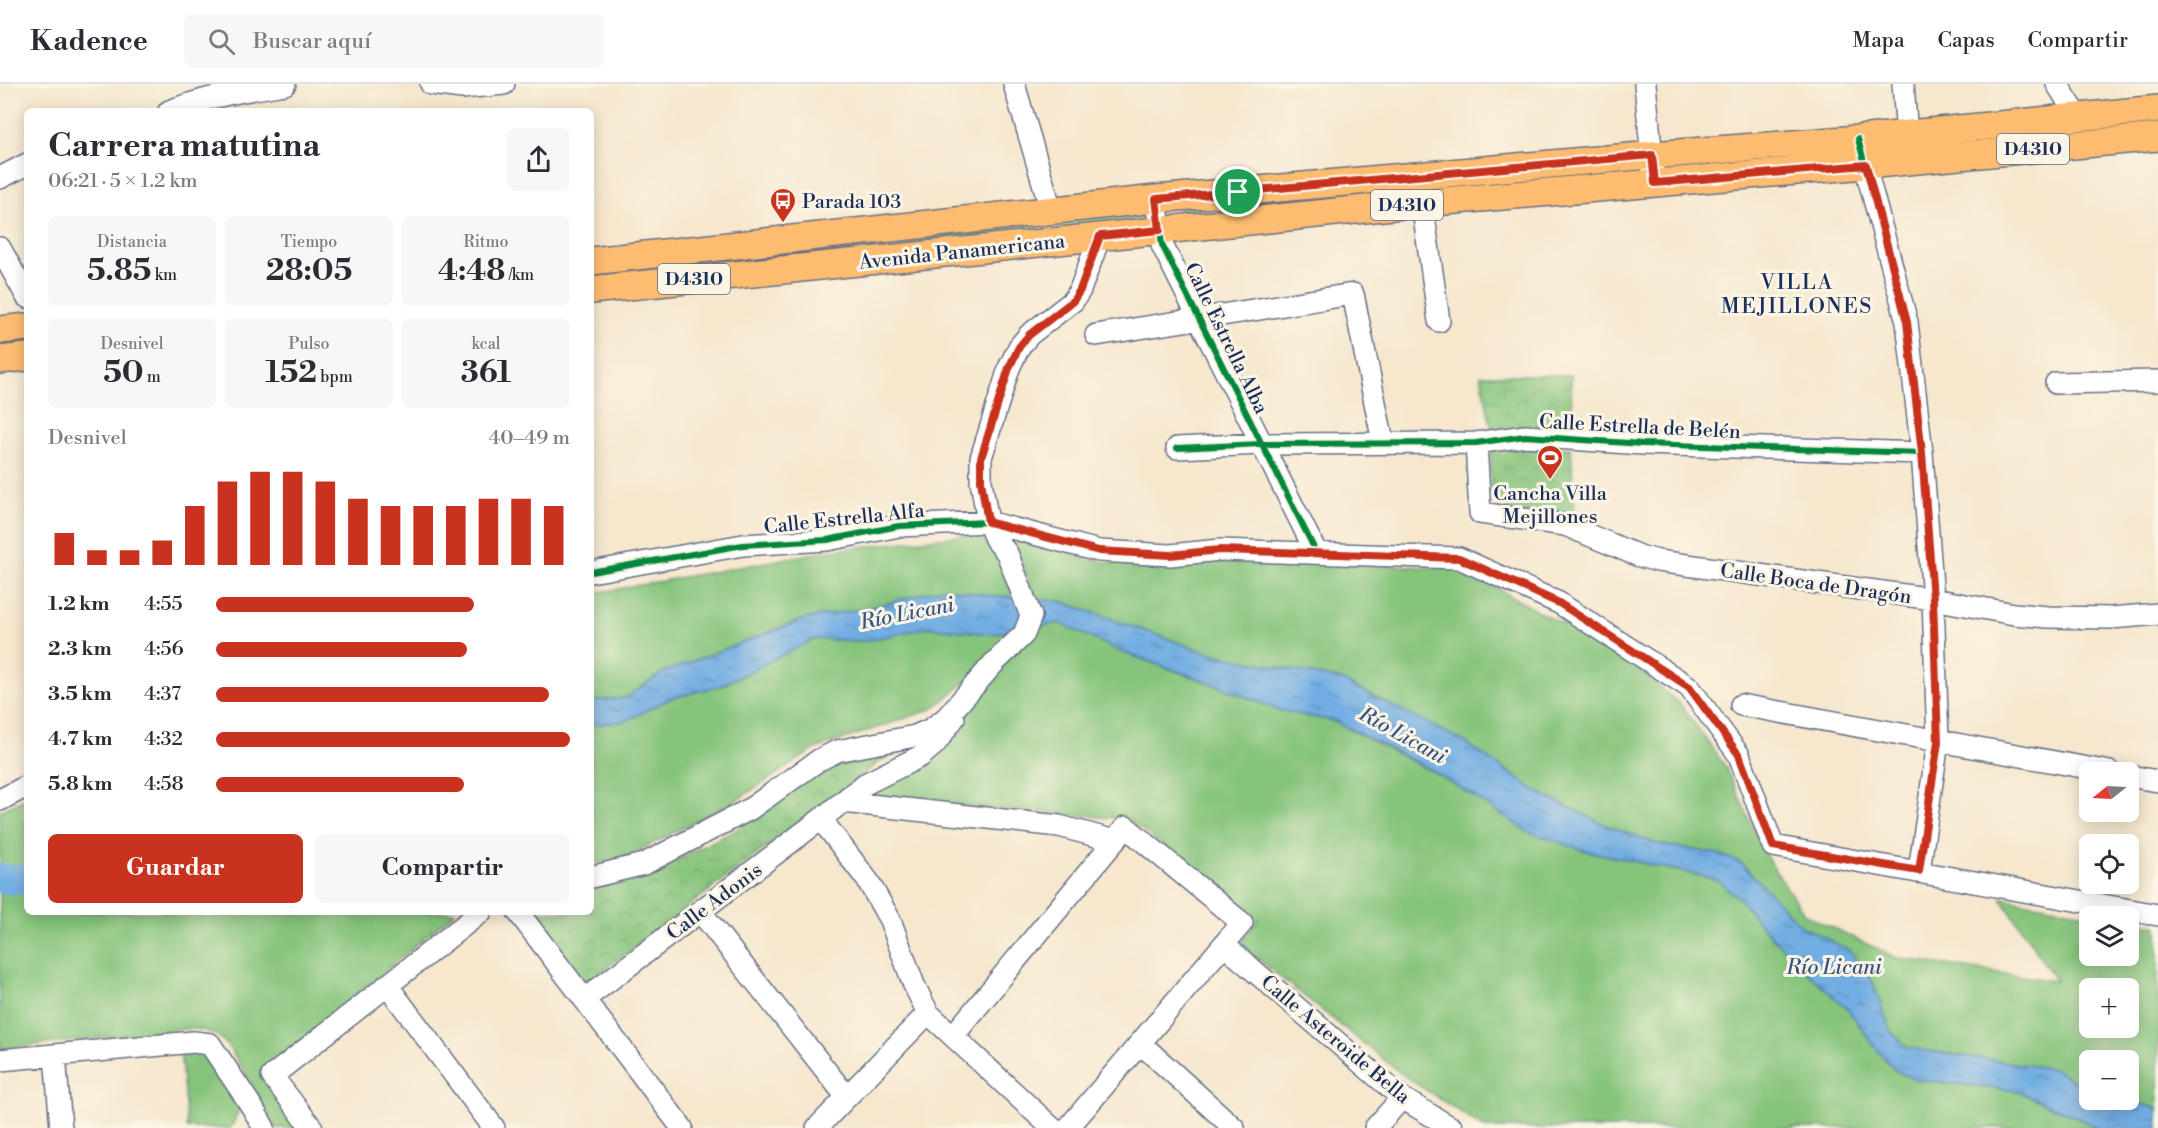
<!DOCTYPE html>
<html lang="es">
<head>
<meta charset="utf-8">
<style>
	body { margin:0; font-family:"Libre Bodoni",serif; background:#f7f7f7; color:#2b2b33; height:100vh; display:flex; flex-direction:column; font-size:22px; white-space:nowrap }
	* { box-sizing:border-box; margin:0 }
	p { font-size:20px; color:#7c7c81 }
	.icon { flex:none; width:33px; height:33px; fill:none; stroke:currentColor; stroke-width:2; stroke-linecap:round; stroke-linejoin:round }
	.map { position:relative; flex:1; overflow:hidden }
	.details { position:absolute; left:24px; top:24px; width:570px; height:807px; display:flex; flex-direction:column; background:#fff; border-radius:9px; box-shadow:0 3px 15px #0003 }
	.details>* { flex:none }
	.needle { width:39px; rotate:252deg }
	.tools { position:absolute; left:2079px; top:678px; display:grid; gap:12px }
	.tools a { display:grid; place-items:center; width:60px; height:60px; border-radius:9px; background:#fff; box-shadow:0 3px 15px #0003; font-size:30px }
	.pin { position:absolute; display:grid; place-items:center; width:51px; height:51px; color:#fff; margin:-26px; border:3px solid #fff; border-radius:50%; box-shadow:0 2px 6px #0007 }
	.round { display:grid; place-items:center; flex:none; width:63px; height:63px; border-radius:9px; background:#f7f7f7 }
	.overview { display:flex; align-items:center; justify-content:space-between; height:102px; padding:0 24px }
	h1 { font-size:33px; font-weight:700; line-height:45px }
	.figures { display:grid; grid-template-columns:repeat(3,1fr); gap:9px; height:102px; padding:6px 24px }
	.figures div { display:grid; align-content:center; border-radius:9px; background:#f7f7f7; text-align:center }
	.figures b { font-size:30px; font-weight:700 }
	.figures small { font-size:16px; font-weight:400 }
	.figures p { font-size:16px }
	.chart { height:168px; padding:12px 24px }
	.chart p { display:flex; justify-content:space-between }
	.chart svg { width:100%; height:108px; margin-top:6px; stroke:#c8321e; stroke-width:6 }
	.cta { display:flex; gap:12px; margin-top:auto; padding:12px 24px }
	.cta a { flex:1; height:69px; border-radius:9px; background:#c8321e; color:#fff; font-size:24px; font-weight:700; line-height:69px; text-align:center }
	.cta a+a { background:#f7f7f7; color:#2b2b33 }
	ul { padding:0 24px; list-style:none; font-size:20px }
	li { display:grid; grid-template-columns:96px 72px 1fr; align-items:center; height:45px }
	li i { height:15px; border-radius:8px; background:#c8321e }
	header { display:flex; align-items:center; gap:36px; box-sizing:border-box; height:84px; padding:0 30px; background:#fff; border-bottom:2px solid #e1e1e2 }
	header strong { font-size:28px }
	nav { display:flex; gap:33px; margin-inline-start:auto; font-size:21px }
	.search { width:420px; height:54px; background:#f7f7f7; display:flex; align-items:center; gap:15px; box-sizing:border-box; padding:0 21px; border-radius:9px; color:#7c7c81; font-size:22px }
	.map>svg:first-child { display:block }
	.grass { fill:#86c47b; stroke:#507a6c; stroke-width:1.5; fill-rule:evenodd }
	.park { fill:url(#park-crowns); stroke:#507a6c; stroke-width:1.5 }
	.water { fill:url(#water-ripples); stroke:#466ea0; stroke-width:1.5 }
	.lines { fill:none; stroke-linecap:round; stroke-linejoin:round }
	.river { stroke:#72aee3; stroke-width:30 }
	.minor-casing { stroke:#686f85; stroke-width:24 }
	.major-casing { stroke:#686f85; stroke-width:30 }
	.minor { stroke:#fff; stroke-width:21 }
	.major { stroke:#fdbc70; stroke-width:27 }
	.cycleway-casing { stroke:#fcf5e5; stroke-width:10 }
	.cycleway { stroke:#00873e; stroke-width:6 }
	.route-casing { stroke:#fff; stroke-width:12 }
	.route { stroke:#c8321e; stroke-width:8 }
	.labels { text-anchor:middle; stroke-width:6; stroke-linejoin:round; paint-order:stroke }
	.shield { fill:#fcf5e5; stroke:#5e6a86; stroke-width:1.5 }
	.shield-label { font-size:18px; font-weight:bold; fill:#1b2f5e }
	.poi-label { font-size:20px; fill:#1b2f5e; stroke:#fcf5e5; text-anchor:start }
	.street-label { font-size:20px; fill:#1b2f5e; stroke:#fcf5e5 }
	.neighbourhood-label { font-size:21px; letter-spacing:1.5px; fill:#1b2f5e; stroke:#fcf5e5 }
	.water-label { font-size:21px; font-style:italic; fill:#355586; stroke:#fcf5e5 }
</style>
</head>
<body>
<header>
<strong>Kadence</strong>
<div class="search"><svg class="icon" aria-label="search" viewBox="0 0 24 24"><circle cx="10" cy="10" r="6"/><path d="M15 15l6 6"/></svg>Buscar aquí</div>
<nav><a>Mapa</a><a>Capas</a><a>Compartir</a></nav>
</header>
<div class="map">
<svg width="2158" height="1044" viewBox="0 0 2158 1044">
	<defs>
		<pattern id="park-crowns" width="20" height="18" patternUnits="userSpaceOnUse" patternTransform="scale(1.5)"><rect width="20" height="18" fill="#86c47b"/><path d="M2 6a3 3 0 1 1 6 0M12 15a3 3 0 1 1 6 0" fill="none" stroke="#6da068"/></pattern>
		<pattern id="water-ripples" width="26" height="14" patternUnits="userSpaceOnUse" patternTransform="scale(1.5)"><rect width="26" height="14" fill="#72aee3"/><path d="M2 4q2-2 4 0t4 0M15 11q2-2 4 0t4 0" fill="none" stroke="#5d8ebb"/></pattern>
	</defs>
	<rect width="100%" height="100%" fill="#fcf5e5"/>
	<filter id="ink" filterUnits="userSpaceOnUse"><feTurbulence type="fractalNoise" baseFrequency=".0167" numOctaves="2"/><feDisplacementMap in="SourceGraphic" scale="12" xChannelSelector="R" yChannelSelector="G"/><feConvolveMatrix kernelMatrix="1 2 1 2 8 2 1 2 1" color-interpolation-filters="sRGB"/></filter>
	<filter id="wash" filterUnits="userSpaceOnUse"><feTurbulence type="fractalNoise" baseFrequency=".008" numOctaves="4" result="noise"/><feDisplacementMap in="SourceGraphic" scale="24" xChannelSelector="R" yChannelSelector="G"/><feGaussianBlur stdDeviation="1.35" result="paint"/><feColorMatrix in="noise" values="0 0 0 0 0 0 0 0 0 0 0 0 0 0 0 0 0 1.4 0 .05"/><feComposite in="paint" operator="in"/></filter>
	<g filter="url(#wash)">
		<rect width="100%" height="100%" fill="#f6e7cd"/>
		<path class="grass" d="M1639,82l1,8 -461,39 -1,-7z
			M1144,124v11l-553,63v-11z
			M984,449l13,19 18,45 -22,-1 -120,11 -68,12 -143,54 -36,25 -35,3v-107l242,-44z
			M1011,452l97,27 175,-3 180,9 87,49 63,29 68,58 44,61 42,92 38,57 92,43 159,23 -55,-83 100,18h-11v40h38l1,-34 29,5v181l-35,-8h5v-40h-38l-1,31 -34,-22 -147,-21 -17,-16 -19,-51 -40,-40 -31,-15 -60,-63 -23,-9 -61,-10 -49,-18 -69,-33 -76,-52 -122,-61 -133,-27 -148,-52 -25,-2zM2090,904h38v40h-38z
			M1060,539l62,29 96,34 60,24 56,11 249,129 133,29 23,19 25,31 42,42 42,38 27,38 20,23 18,9 105,12 81,37h-363l-6,-5 -5,5h-240l-78,-50 -167,-133 18,-26 -130,-100 -159,-12 -97,-11 66,-42 44,-63 -15,-10 -35,28 -117,40 -80,52 -109,56 -35,7v-139l34,-4 46,-23 49,-12 95,-47 50,2 62,-14 63,7z
			M27,714v114h428l-192,162 40,54h-28c-9,-17 -43,-84 -56,-91 -12,-8 -22,-8 -36,-8l-183,20v-238z
			M180,964l23,2 38,55 -10,23h-44z"/>
		<path class="park" d="M1481,291h90l1,51 -81,2z
			M1571,364l4,66 -52,-1 -14,-3 -19,-18 1,-43z
			M920,660l-38,16 -298,225 -54,-73h61v-23l44,-9 97,-48 87,-61 35,-11z"/>
		<path class="water" d="M943,504l50,8 67,5 148,52 133,27 122,61 76,52 69,33 49,18 61,10 23,9 60,63 48,24 20,24 22,58 17,16 147,21 34,22 1,9h33l35,8v20h-59l-81,-37 -105,-12 -18,-9 -20,-23 -27,-38 -42,-38 -42,-42 -25,-31 -23,-19 -133,-29 -54,-18 -99,-63 -96,-48 -56,-11 -63,-26 -93,-32 -62,-29 -70,11 -62,-7 -63,14 -50,-2 -95,47 -49,12 -46,23 -34,4v-24l35,-3 36,-25 143,-54 68,-12z"/>
		<g class="lines">
			<path class="river" d="M0,794l13,2 14,-2"/>
		</g>
	</g>
	<g filter="url(#ink)">
		<g class="lines">
			<defs>
				<path id="minor" d="M431,0l31,4 42,-4
					M1014,0l37,126
					M1645,0l8,86
					M1903,0l5,64
					M2057,0l21,33
					M169,27c37,-14 77,-21 116,-27
					M1861,67l46,171 15,131 11,146 5,143 -19,129
					M0,94l27,-14
					M1156,115l6,46 154,307
					M1422,119l17,118
					M0,164l27,49
					M1096,251l257,-41 30,148
					M2056,299l102,-2
					M1476,359l4,70 85,12 74,31 19,5 275,38 81,15 34,3 63,1 47,-4
					M1177,364l84,-4 215,-1 49,-7 118,8 279,9
					M591,488l152,-27 84,-5 72,-14 89,-4 111,29 71,4 50,-5 239,8 100,45 130,84 50,68 34,91 385,69
					M1741,621l369,67
					M2128,692l30,5
					M0,716l27,-14
					M843,718l216,24 56,15
					M821,735l47,62 22,39 24,65 14,28 124,115
					M591,793l53,-13 106,-55 69,-49 18,-9 78,-15 16,-7 15,-11 48,-55 30,-29 7,-18 -24,-63 -12,-14 -7,-17 -7,-41v-23l28,-90 10,-21 10,-12 44,-34 7,-11 20,-54
					M700,827l146,185
					M518,828l164,216
					M1224,861l178,153 50,30
					M387,901l107,143
					M585,915l236,-180 44,-35 56,-28 14,-12 19,-26
					M953,952l173,-209 116,96 -174,205
					M1140,959l94,85
					M55,971l6,73
					M0,976l194,-18 16,2 42,63 12,21
					M312,1044l-40,-52 209,-164
					M817,1044l111,-115
					M1375,1044l27,-30"/>
				<path id="major" d="M591,177l565,-62 496,-44 206,-16 300,-30
					M591,206l831,-87 444,-38 292,-28
					M0,246l27,-3
					M0,276l27,-3"/>
			</defs>
			<use href="#minor" class="minor-casing"/>
			<use href="#major" class="major-casing"/>
			<use href="#minor" class="minor"/>
			<use href="#major" class="major"/>
			<defs>
				<path id="cycleway" d="M1858,55l49,183 15,131 11,146 5,143 -19,129
					M1177,364l84,-4 215,-1 49,-7 118,8 279,9
					M591,488l152,-27 84,-5 72,-14 89,-4 111,29 71,4 50,-5 96,2 -154,-307 -6,-46"/>
			</defs>
			<use href="#cycleway" class="cycleway-casing"/>
			<use href="#cycleway" class="cycleway"/>
		</g>
	</g>
	<g class="lines" filter="url(#ink)">
		<defs>
			<path id="route" d="M1652,71l3,28 211,-18 41,157 15,131 11,146 5,143 -19,129 -146,-25 -34,-91 -50,-68 -130,-84 -100,-45 -239,-8 -50,5 -71,-4 -111,-29 -7,-41v-23l28,-90 10,-21 10,-12 44,-34 7,-11 20,-54 60,-6 -4,-31z"/>
		</defs>
		<use href="#route" class="route-casing"/>
		<use href="#route" class="route"/>
	</g>
	<defs>
		<symbol id="bus-pin" viewBox="-11 -11 22 30"><path d="M0 17L-7.5 6A9.5 9.5 0 1 1 7.5 6Z" fill="#c8321e" stroke="#fcf5e5"/><path d="M-5-6H5V4H4V6H2V4H-2V6H-4V4H-5ZM-3.5-4V0h7V-4ZM-3.5 1.2v1.5H-2V1.2ZM2 1.2v1.5H3.5V1.2Z" fill="#fff"/></symbol>
		<symbol id="stadium-pin" viewBox="-11 -11 22 30"><path d="M0 17L-7.5 6A9.5 9.5 0 1 1 7.5 6Z" fill="#c8321e" stroke="#fcf5e5"/><path d="M0-5a6.5 5 0 1 0 0 10a6.5 5 0 1 0 0-10ZM-3.5-1.8h7v3.6h-7Z" fill="#fff"/></symbol>
	</defs>
	<g fill-rule="evenodd">
		<use href="#bus-pin" x="768" y="102" width="30" height="40"/>
		<use href="#stadium-pin" x="1535" y="359" width="30" height="40"/>
	</g>
	<g class="labels">
		<g class="shield">
			<rect x="1997" y="50" width="72" height="30" rx="4.5"/>
			<rect x="1371" y="106" width="72" height="30" rx="4.5"/>
			<rect x="658" y="180" width="72" height="30" rx="4.5"/>
		</g>
		<g class="shield-label">
			<text x="2033" y="71">D4310</text>
			<text x="1407" y="127">D4310</text>
			<text x="694" y="201">D4310</text>
		</g>
		<g class="poi-label">
			<text x="802" y="124">Parada 103</text>
			<text x="1550" y="416" text-anchor="middle">Cancha Villa<tspan x="1550" dy="23">Mejillones</tspan></text>
		</g>
		<g class="street-label">
			<text transform="translate(962 167) rotate(-6)" y="7">Avenida Panamericana</text>
			<text transform="translate(1227 254) rotate(64)" y="7">Calle Estrella Alba</text>
			<text transform="translate(1640 342) rotate(3)" y="7">Calle Estrella de Belén</text>
			<text transform="translate(844 434) rotate(-6)" y="7">Calle Estrella Alfa</text>
			<text transform="translate(1816 499) rotate(8)" y="7">Calle Boca de Dragón</text>
			<text transform="translate(714 817) rotate(-37)" y="7">Calle Adonis</text>
			<text transform="translate(1336 955) rotate(40)" y="7">Calle Asteroide Bella</text>
		</g>
		<g class="neighbourhood-label">
			<text x="1797" y="205">VILLA<tspan x="1797" dy="24">MEJILLONES</tspan></text>
		</g>
		<g class="water-label">
			<text transform="translate(907 529) rotate(-11)" y="7">Río Licani</text>
			<text transform="translate(1403 651) rotate(29)" y="7">Río Licani</text>
			<text x="1834" y="890">Río Licani</text>
		</g>
	</g>
</svg>
<div class="tools">
<a><svg class="needle" viewBox="-14 -14 28 28"><path d="M0-13l5 13h-10z" fill="#e53935"/><path d="M0 13l5-13h-10z" fill="#7c7c81"/></svg></a>
<a><svg class="icon" aria-label="locate" viewBox="0 0 24 24"><circle cx="12" cy="12" r="6"/><path d="M12 2v4M12 18v4M2 12h4M18 12h4"/></svg></a>
<a><svg class="icon" aria-label="layers" viewBox="0 0 24 24"><path d="M12 4l9 5-9 5-9-5zM3 14l9 5 9-5"/></svg></a>
<a>+</a>
<a>−</a>
</div>
<div class="pin" style="left:1238px;top:108px;background:#1e9e55"><svg class="icon" aria-label="arrive" viewBox="0 0 24 24"><path d="M6 21V4h12l-3 4 3 4H6"/></svg></div>
<section class="details">
<div class="overview"><div><h1>Carrera matutina</h1><p>06:21 · 5 × 1.2 km</p></div><a class="round"><svg class="icon" aria-label="share" viewBox="0 0 24 24"><path d="M12 15V3M7 8l5-5 5 5M5 13v7h14v-7"/></svg></a></div>
<div class="figures">
<div><p>Distancia</p><b>5.85<small> km</small></b></div>
<div><p>Tiempo</p><b>28:05</b></div>
<div><p>Ritmo</p><b>4:48<small> /km</small></b></div>
</div>
<div class="figures">
<div><p>Desnivel</p><b>50<small> m</small></b></div>
<div><p>Pulso</p><b>152<small> bpm</small></b></div>
<div><p>kcal</p><b>361</b></div>
</div>
<div class="chart"><p><span>Desnivel</span>40–49 m</p>
<svg viewBox="0 0 160 44" preserveAspectRatio="none"><path d="M5 44V31M15 44V38M25 44V38M35 44V34M45 44V20M55 44V10M65 44V6M75 44V6M85 44V10M95 44V17M105 44V20M115 44V20M125 44V20M135 44V17M145 44V17M155 44V20"/></svg>
</div>
<ul>
<li><b>1.2 km</b>4:55<i style="width:73%"></i></li>
<li><b>2.3 km</b>4:56<i style="width:71%"></i></li>
<li><b>3.5 km</b>4:37<i style="width:94%"></i></li>
<li><b>4.7 km</b>4:32<i style="width:100%"></i></li>
<li><b>5.8 km</b>4:58<i style="width:70%"></i></li>
</ul>
<div class="cta"><a>Guardar</a><a>Compartir</a></div>
</section>
</div>
</body>
</html>
